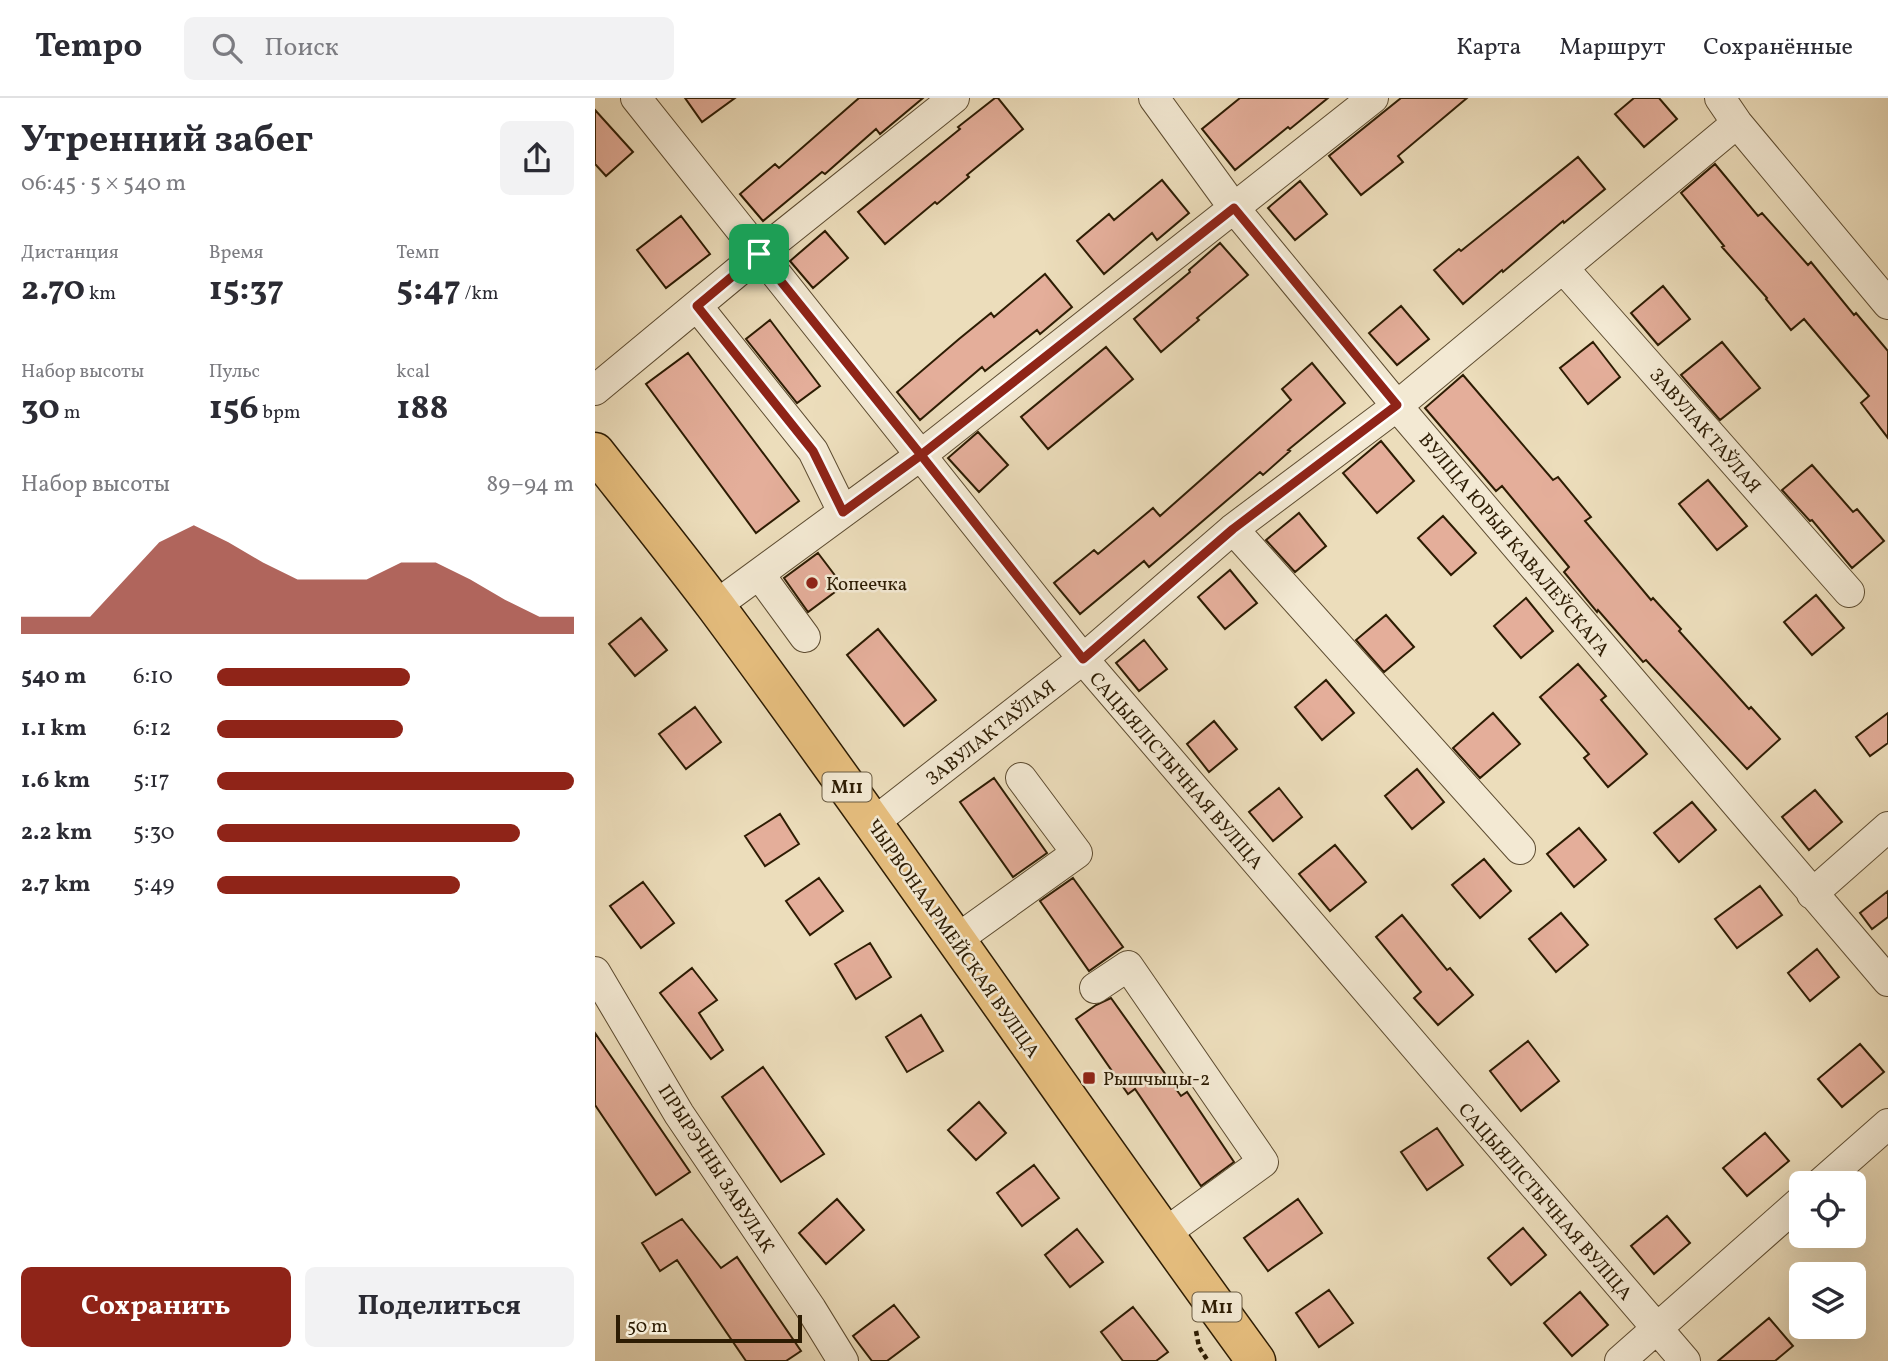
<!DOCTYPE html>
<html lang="ru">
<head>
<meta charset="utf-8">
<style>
	body { margin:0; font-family:Vollkorn,serif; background:#f2f2f3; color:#2b2b33; height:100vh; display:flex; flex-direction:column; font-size:26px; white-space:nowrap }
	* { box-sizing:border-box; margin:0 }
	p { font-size:23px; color:#7c7c81 }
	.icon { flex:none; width:38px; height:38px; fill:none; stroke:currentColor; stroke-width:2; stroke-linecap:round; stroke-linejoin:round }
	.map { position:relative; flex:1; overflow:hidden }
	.sheet { display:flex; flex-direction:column; background:#fff; width:595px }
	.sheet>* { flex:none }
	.fabs { position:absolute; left:1194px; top:1073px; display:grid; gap:14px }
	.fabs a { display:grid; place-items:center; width:77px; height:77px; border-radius:10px; background:#fff; box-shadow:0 7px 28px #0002; font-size:35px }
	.scale { position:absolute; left:21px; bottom:18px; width:186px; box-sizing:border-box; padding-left:7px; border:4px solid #2d1c03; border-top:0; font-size:19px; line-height:24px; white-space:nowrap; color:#2d1c03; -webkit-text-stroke:5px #f3e9d3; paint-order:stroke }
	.pin { position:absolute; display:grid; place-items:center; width:60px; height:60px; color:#fff; margin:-30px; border-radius:14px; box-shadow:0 4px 10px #0006 }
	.round { display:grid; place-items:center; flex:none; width:74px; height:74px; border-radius:10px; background:#f2f2f3 }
	.summary { display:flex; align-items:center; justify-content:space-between; height:119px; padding:0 21px }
	h1 { font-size:38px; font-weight:700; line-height:52px }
	.figures { display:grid; grid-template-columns:repeat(3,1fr); gap:10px; height:119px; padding:7px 21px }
	.figures div { display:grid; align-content:center }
	.figures b { font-size:35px; font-weight:700 }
	.figures small { font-size:19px; font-weight:400 }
	.figures p { font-size:19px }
	.chart { height:196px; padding:14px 21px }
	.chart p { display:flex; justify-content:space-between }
	.chart svg { width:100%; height:126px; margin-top:7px; fill:#8f2418; opacity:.7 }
	.primary-button { display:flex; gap:14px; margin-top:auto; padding:14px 21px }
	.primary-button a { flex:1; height:80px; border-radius:10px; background:#8f2418; color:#fff; font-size:28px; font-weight:700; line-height:80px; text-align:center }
	.primary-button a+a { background:#f2f2f3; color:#2b2b33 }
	ul { padding:0 21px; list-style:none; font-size:23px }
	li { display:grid; grid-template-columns:112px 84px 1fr; align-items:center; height:52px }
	li i { height:18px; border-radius:9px; background:#8f2418 }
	header { display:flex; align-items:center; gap:42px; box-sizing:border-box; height:98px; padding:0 35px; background:#fff; border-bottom:2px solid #e1e1e2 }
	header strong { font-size:33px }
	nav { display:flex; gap:38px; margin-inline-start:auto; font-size:24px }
	.search { width:490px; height:63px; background:#f2f2f3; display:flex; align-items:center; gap:18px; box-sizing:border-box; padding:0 24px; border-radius:10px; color:#7c7c81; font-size:26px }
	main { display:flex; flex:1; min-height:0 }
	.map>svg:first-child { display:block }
	.building { fill:#e4ae9a; stroke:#2d1c03; stroke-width:2 }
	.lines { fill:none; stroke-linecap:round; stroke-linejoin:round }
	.minor-casing { stroke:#5d4c31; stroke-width:32 }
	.highway-casing { stroke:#2d1c03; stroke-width:41 }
	.path { stroke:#2d1c03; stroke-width:4.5; stroke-dasharray:5 3.5; stroke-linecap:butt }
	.minor { stroke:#f3e9d3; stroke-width:30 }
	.highway { stroke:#e6be7e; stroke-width:38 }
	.route-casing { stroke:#fff; stroke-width:14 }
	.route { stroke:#8f2418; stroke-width:9 }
	.poi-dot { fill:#8f2418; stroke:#f3e9d3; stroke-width:2.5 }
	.labels { text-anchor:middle; stroke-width:5; stroke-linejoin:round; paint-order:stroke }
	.shield { fill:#f3e9d3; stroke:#685a41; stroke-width:2 }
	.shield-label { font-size:18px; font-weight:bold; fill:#2d1c03 }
	.street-label { font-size:19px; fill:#2d1c03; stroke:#f3e9d3 }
	.poi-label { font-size:19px; fill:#2d1c03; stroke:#f3e9d3; text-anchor:start }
</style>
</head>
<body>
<header>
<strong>Tempo</strong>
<div class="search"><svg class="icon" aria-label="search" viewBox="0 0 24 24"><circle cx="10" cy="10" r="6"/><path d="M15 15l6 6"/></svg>Поиск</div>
<nav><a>Карта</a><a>Маршрут</a><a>Сохранённые</a></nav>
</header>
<main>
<section class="sheet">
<div class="summary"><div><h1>Утренний забег</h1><p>06:45 · 5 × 540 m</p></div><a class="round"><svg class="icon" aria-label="share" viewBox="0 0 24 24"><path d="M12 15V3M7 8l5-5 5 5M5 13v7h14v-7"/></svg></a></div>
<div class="figures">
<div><p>Дистанция</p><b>2.70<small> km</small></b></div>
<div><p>Время</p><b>15:37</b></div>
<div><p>Темп</p><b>5:47<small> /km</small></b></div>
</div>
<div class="figures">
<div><p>Набор высоты</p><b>30<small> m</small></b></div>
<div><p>Пульс</p><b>156<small> bpm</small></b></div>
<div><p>kcal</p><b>188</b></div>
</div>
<div class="chart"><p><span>Набор высоты</span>89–94 m</p>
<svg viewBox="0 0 160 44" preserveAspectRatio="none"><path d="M0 44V38L10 38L20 38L30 25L40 12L50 6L60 12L70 19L80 25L90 25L100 25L110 19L120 19L130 25L140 32L150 38L160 38V44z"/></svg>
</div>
<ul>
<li><b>540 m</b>6:10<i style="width:54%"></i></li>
<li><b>1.1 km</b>6:12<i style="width:52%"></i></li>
<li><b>1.6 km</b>5:17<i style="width:100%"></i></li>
<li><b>2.2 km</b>5:30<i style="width:85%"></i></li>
<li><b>2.7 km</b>5:49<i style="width:68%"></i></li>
</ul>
<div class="primary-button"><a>Сохранить</a><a>Поделиться</a></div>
</section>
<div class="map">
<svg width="1293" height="1263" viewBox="0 0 1293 1263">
	<rect width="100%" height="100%" fill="#ecddbb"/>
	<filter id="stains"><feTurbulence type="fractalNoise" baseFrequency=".00286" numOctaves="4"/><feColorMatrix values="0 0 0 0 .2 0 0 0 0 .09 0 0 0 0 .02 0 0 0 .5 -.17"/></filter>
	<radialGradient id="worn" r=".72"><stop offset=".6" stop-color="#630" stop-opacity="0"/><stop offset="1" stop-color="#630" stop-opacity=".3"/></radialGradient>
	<path class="building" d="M90,0h50l-33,24z
		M264,0h64l-43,36 -4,-5 -51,45 -3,-2 -59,49 -23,-27 35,-30 4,4z
		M400,0h3l25,31 -56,46 2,2 -32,27 -2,-2 -50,42 -27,-32 102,-83 -2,-2z
		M645,0h88l-38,31 -2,-2 -53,43 -33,-41z
		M806,0h66l-69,58 5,6 -42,33 -32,-39z
		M1039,0h25l18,21 -33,28 -29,-33z
		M0,12l38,42 -27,24 -11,-12z
		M983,59l27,32 -41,34 -1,-2 -60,51 -1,-2 -39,34 -29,-34 25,-21 2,2z
		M1120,66l43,52 4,-3 46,52 3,-3 43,53 2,-2 32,38v87l-27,-35 8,-7 -65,-77 -13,11 -25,-31 1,-1 -45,-51 2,-1 -43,-53z
		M567,82l27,33 -32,27 -5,-7 -48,41 -27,-33 32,-27 5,6z
		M705,83l27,33 -32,26 -27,-32z
		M86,118l29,38 -44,34 -29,-38z
		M230,133l23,27 -35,30 -23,-27z
		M625,145l28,32 -51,43 2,2 -38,32 -27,-33 56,-47 -1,-2z
		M450,176l27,33 -32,27 -3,-4 -52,41 -3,-4 -62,53 -23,-28 62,-53 32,-26 3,4z
		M1068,188l27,33 -32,26 -27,-32z
		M806,208l28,33 -32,26 -28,-32z
		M175,222l50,66 -23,17 -51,-64z
		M998,244l27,35 -32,27 -28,-36z
		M1127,244l38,46 -40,32 -39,-45z
		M511,249l27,32 -85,70 -27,-32z
		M93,255l111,148 -43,32 -110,-149z
		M717,265l33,40 -57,47 2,1 -27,24 -3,-3 -111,95 -5,-6 -64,53 -26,-31 40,-33 4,4 55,-46 7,8 131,-116 -9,-11z
		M868,277l90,105 5,-3 33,40 -6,4 66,79 2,-2 28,31 -2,2 70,78 2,-2 29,32 -33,30 -101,-109 -3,2 -45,-52 -1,2 -33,-40 5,-5 -67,-81 -6,5 -71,-83z
		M383,334l30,33 -29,27 -31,-34z
		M786,343l33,40 -37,32 -34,-40z
		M1217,367l41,47 4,-3 27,32 -32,27 -40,-48 -2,1 -28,-31z
		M1113,382l39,46 -30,24 -38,-46z
		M704,415l27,33 -31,26 -29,-32z
		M848,418l33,37 -25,22 -33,-37z
		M223,455l25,33 -35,26 -24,-34z
		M635,472l27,33 -32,26 -27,-32z
		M1221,497l28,33 -32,27 -28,-33z
		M931,500l27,33 -32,27 -27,-32z
		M791,517l28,32 -30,25 -28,-32z
		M46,520l26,32 -32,26 -26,-32z
		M283,531l58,71 -32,26 -57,-71z
		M549,542l23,29 -28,22 -23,-28z
		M983,566l28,32 -5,4 46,54 -39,33 -24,-29 5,-4 -49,-57z
		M731,582l28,33 -32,27 -27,-33z
		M100,609l26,35 -35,27 -27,-35z
		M898,615l27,31 -40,34 -27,-30z
		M1293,615v30l-18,13 -14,-19z
		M619,623l23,28 -28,23 -22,-28z
		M822,671l27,33 -32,27 -27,-33z
		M399,680l53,75 -34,24 -53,-75z
		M684,690l23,29 -29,24 -24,-29z
		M1220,692l27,32 -33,28 -27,-33z
		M1097,704l24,28 -37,32 -25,-29z
		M185,716l19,30 -34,22 -20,-30z
		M984,730l27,32 -32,27 -27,-33z
		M740,747l31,37 -36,29 -31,-37z
		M889,761l27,32 -31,27 -28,-33z
		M224,780l24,33 -33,24 -24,-34z
		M478,780l50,69 -34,24 -49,-70z
		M48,784l31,41 -33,25 -31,-42z
		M1165,788l22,29 -45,33 -22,-29z
		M1293,793v26l-16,12 -12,-16z
		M966,815l27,32 -32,27 -27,-33z
		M807,817l45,55 3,-2 23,27 -35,30 -24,-27 7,-6 -45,-55z
		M275,845l21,34 -35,22 -21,-35z
		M1222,851l22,28 -29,24 -22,-28z
		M97,870l25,32 -18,13 24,37 -12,9 -51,-66z
		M516,900l70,98 6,-4 47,70 -33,24 -66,-97 -7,5 -52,-75 20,-14z
		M326,917l22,36 -36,21 -21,-35z
		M0,935l95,139 -34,23 -61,-90z
		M933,943l31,40 -38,30 -31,-40z
		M1265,946l24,28 -42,35 -24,-28z
		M168,969l61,87 -43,28 -59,-85z
		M384,1004l27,31 -30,27 -28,-30z
		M842,1030l26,37 -36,25 -26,-38z
		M1170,1035l24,28 -42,35 -24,-28z
		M439,1067l25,33 -37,28 -25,-33z
		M242,1101l27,31 -38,34 -27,-31z
		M703,1101l24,34 -54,38 -24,-33z
		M1072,1118l23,27 -36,31 -23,-28z
		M87,1121l39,49 16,-11 64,94 -15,10h-40l-69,-101 -17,11 -18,-28z
		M928,1130l23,27 -35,30 -23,-27z
		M482,1131l26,33 -33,25 -25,-32z
		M734,1192l24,33 -34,24 -23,-34z
		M985,1194l28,33 -36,31 -28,-33z
		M299,1207l25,32 -32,24h-15l-19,-25z
		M538,1209l35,45 -12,9h-33l-22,-29z
		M1174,1220l24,28 -18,15h-57z"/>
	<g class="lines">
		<defs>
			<path id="minor" d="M41,0l447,561 602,702
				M559,0l80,110 163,198 491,575
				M1125,0l17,25 151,181
				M968,170l286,324
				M102,208l116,145 30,61
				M0,292l164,-136 195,-156
				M638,431l287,320
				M164,476l46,63
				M120,508l206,-151 452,-357
				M278,725l210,-164 150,-130 164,-123 340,-283
				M1217,796l76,-67
				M361,842l121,-87 -56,-75
				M0,874l84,142 132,195 32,52
				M500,890l33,-22 135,196 -99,72
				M1226,1085l67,-59
				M1025,1263l181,-160"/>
			<path id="highway" d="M0,354c41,52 82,103 122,156 184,248 357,504 539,753"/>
		</defs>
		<use href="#minor" class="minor-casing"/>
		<use href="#highway" class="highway-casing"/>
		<path class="path" d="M601,1233l3,16 9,14"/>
		<use href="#minor" class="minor"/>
		<use href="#highway" class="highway"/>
	</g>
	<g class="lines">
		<defs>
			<path id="route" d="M164,156l162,201 162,204 150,-130 164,-124 -163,-197 -313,247 -78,57 -30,-61 -116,-145 62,-52"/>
		</defs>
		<use href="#route" class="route-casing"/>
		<use href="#route" class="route"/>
	</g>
	<g class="poi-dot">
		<circle cx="217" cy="485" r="7"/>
		<rect x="487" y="973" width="14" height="14" rx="3.5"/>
	</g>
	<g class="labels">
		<g class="shield">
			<rect x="227.5" y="674.5" width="49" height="29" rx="5"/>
			<rect x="597.5" y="1194.5" width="49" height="29" rx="5"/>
		</g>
		<g class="shield-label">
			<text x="252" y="695">М11</text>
			<text x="622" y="1215">М11</text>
		</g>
		<g class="street-label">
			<text transform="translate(1111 332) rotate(49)" y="7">ЗАВУЛАК ТАЎЛАЯ</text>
			<text transform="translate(920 446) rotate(50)" y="7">ВУЛІЦА ЮРЫЯ КАВАЛЕЎСКАГА</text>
			<text transform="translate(395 634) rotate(-38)" y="7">ЗАВУЛАК ТАЎЛАЯ</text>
			<text transform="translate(582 672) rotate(49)" y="7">САЦЫЯЛІСТЫЧНАЯ ВУЛІЦА</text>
			<text transform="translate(359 840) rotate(55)" y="7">ЧЫРВОНААРМЕЙСКАЯ ВУЛІЦА</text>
			<text transform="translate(122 1070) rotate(57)" y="7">ПРЫРЭЧНЫ ЗАВУЛАК</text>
			<text transform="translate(951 1103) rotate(49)" y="7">САЦЫЯЛІСТЫЧНАЯ ВУЛІЦА</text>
		</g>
		<g class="poi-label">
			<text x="231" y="492">Копеечка</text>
			<text x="508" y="987">Рышчыцы-2</text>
		</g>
	</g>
	<rect width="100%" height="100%" filter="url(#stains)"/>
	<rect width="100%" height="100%" fill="url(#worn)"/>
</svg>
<div class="fabs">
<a><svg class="icon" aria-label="locate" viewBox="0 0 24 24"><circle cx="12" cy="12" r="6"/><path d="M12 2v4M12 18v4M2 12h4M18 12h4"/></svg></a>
<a><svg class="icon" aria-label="layers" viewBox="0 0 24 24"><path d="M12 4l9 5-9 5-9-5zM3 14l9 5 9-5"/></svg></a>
</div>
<div class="scale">50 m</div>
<div class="pin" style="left:164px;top:156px;background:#1e9e55"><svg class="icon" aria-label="arrive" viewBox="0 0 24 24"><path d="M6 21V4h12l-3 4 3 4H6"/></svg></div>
</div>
</main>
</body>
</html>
